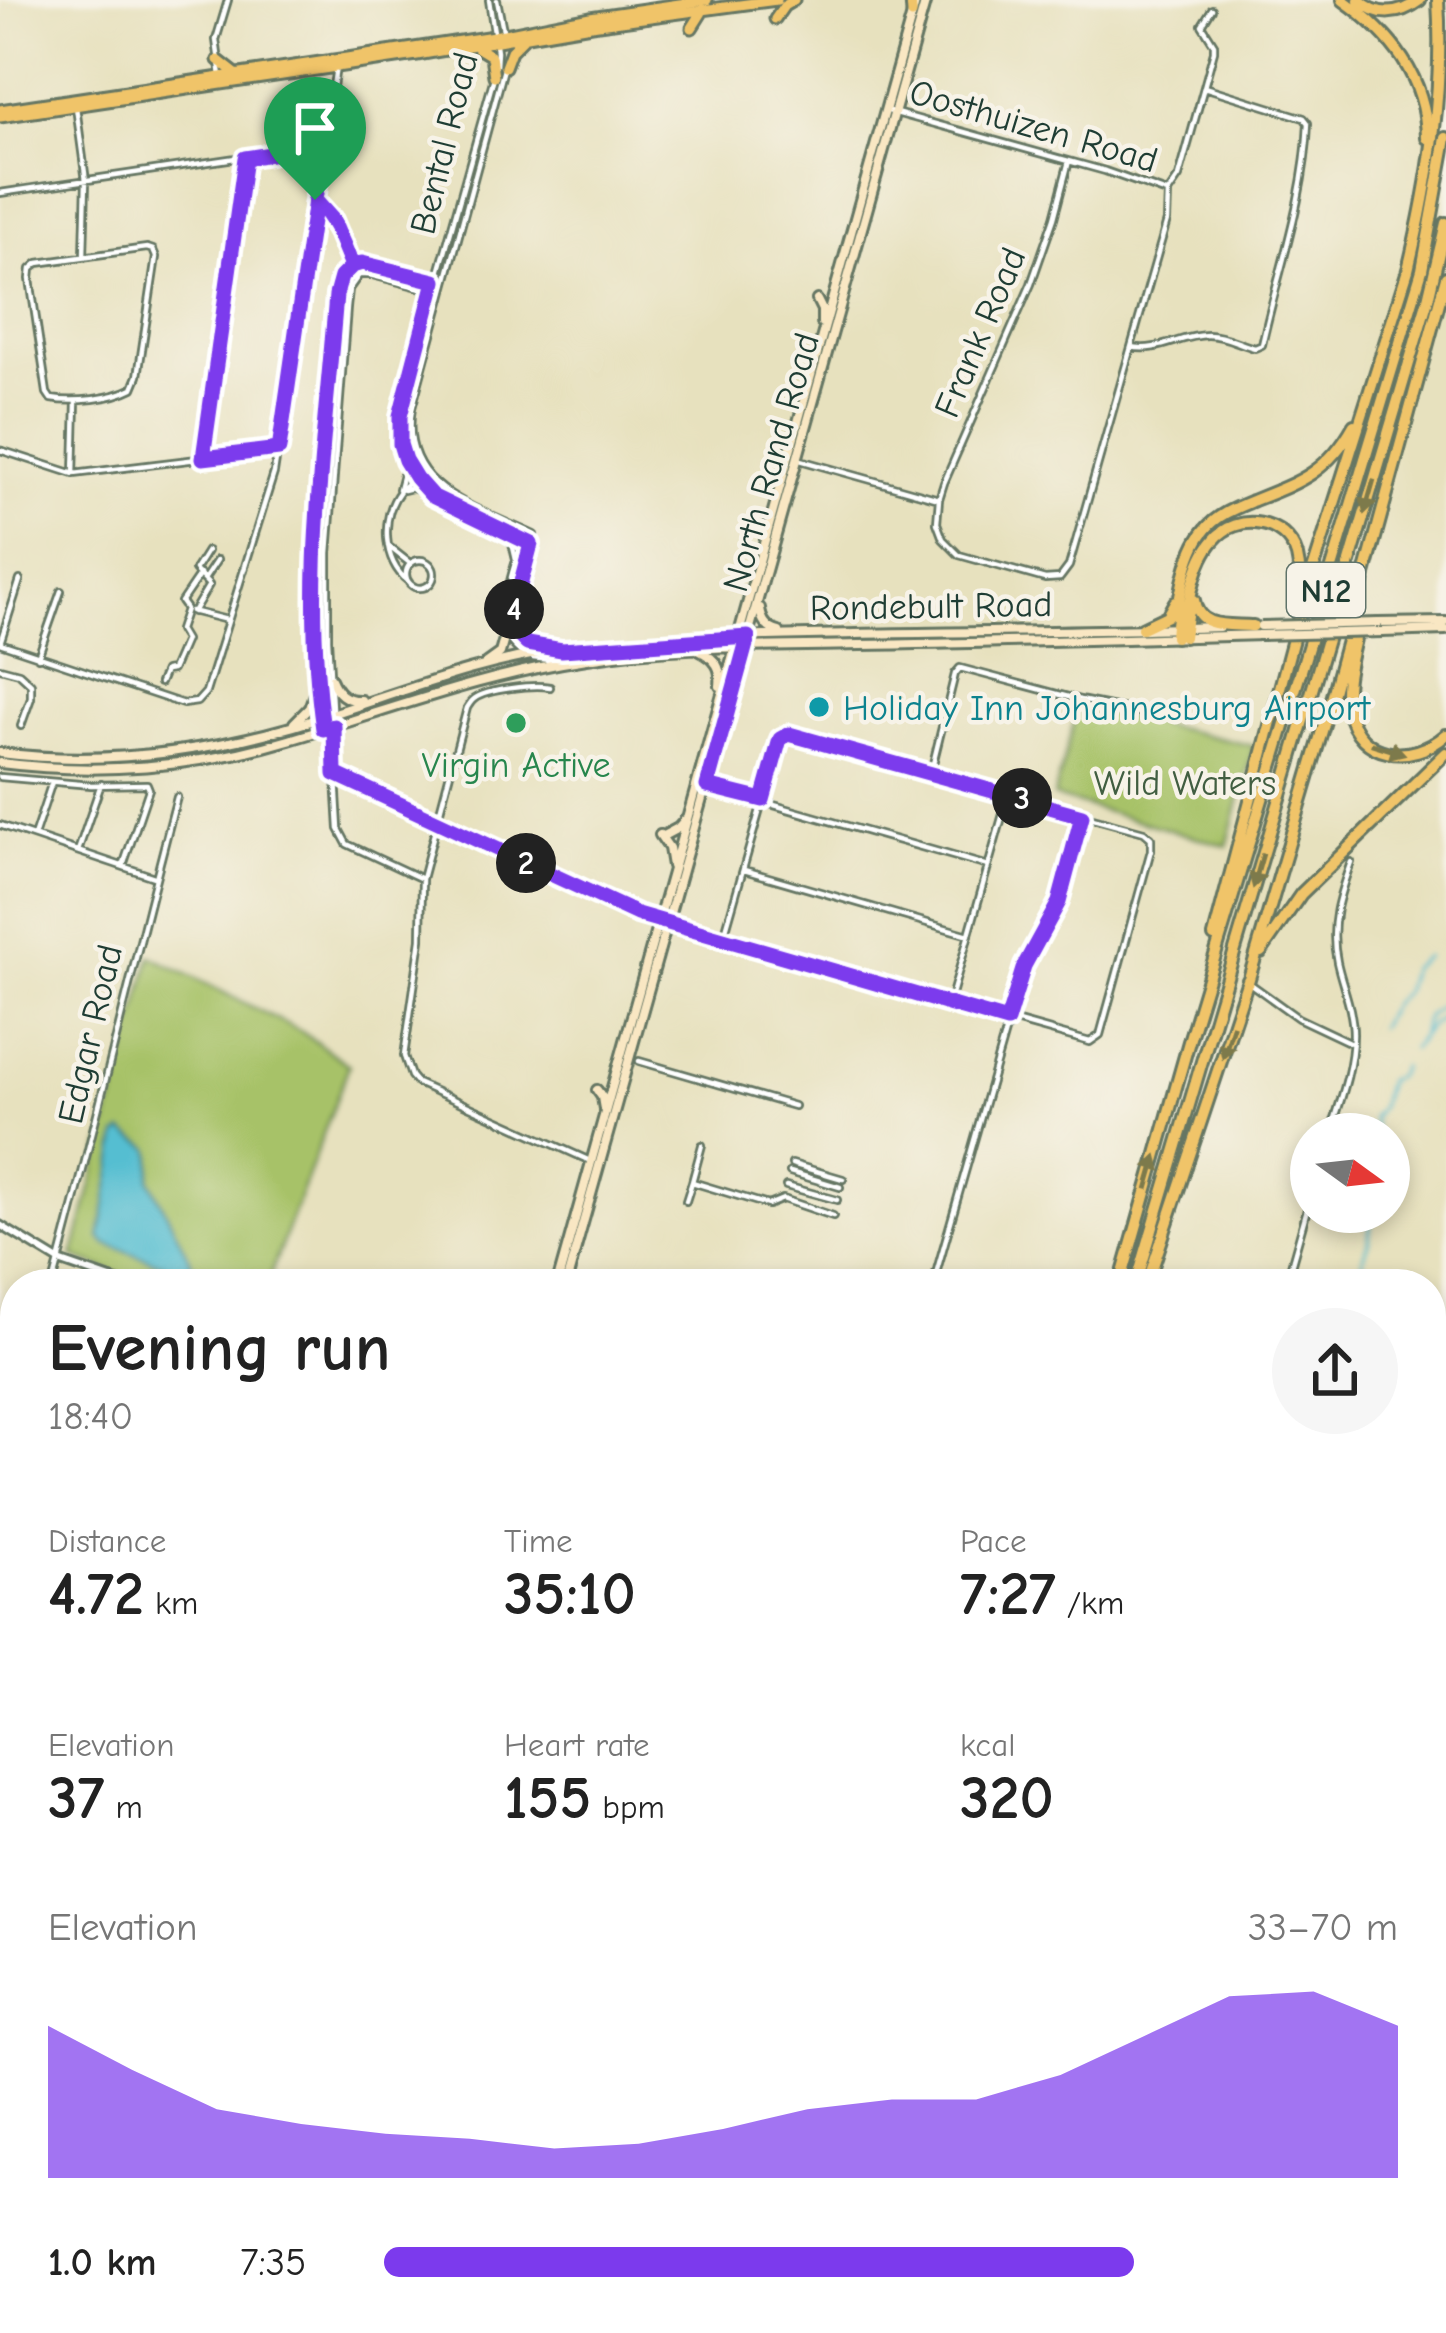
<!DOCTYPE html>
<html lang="en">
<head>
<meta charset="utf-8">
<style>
	body { margin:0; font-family:"Comic Neue",sans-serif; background:#f6f6f6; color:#222; height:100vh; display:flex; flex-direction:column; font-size:45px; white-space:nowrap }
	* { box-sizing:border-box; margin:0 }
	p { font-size:39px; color:#767676 }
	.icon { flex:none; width:66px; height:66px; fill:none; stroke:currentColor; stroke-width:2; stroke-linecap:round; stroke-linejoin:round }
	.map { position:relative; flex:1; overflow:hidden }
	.sheet { position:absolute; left:0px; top:1269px; width:1446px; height:1065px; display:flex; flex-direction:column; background:#fff; border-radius:48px 48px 0 0; box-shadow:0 6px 18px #0003 }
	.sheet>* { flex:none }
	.needle { width:78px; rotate:105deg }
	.tools { position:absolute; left:1290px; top:1113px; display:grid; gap:24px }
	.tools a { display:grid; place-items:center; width:120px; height:120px; border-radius:50%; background:#fff; box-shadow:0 6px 18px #0003; font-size:60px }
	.pin { position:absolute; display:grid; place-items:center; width:102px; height:102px; color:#fff; margin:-123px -51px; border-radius:50% 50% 50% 0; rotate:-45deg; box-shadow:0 0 12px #0007 }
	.pin .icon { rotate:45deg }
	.km { position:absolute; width:60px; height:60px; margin:-30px; border-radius:50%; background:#222; color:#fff; font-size:33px; line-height:60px; text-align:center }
	.round { display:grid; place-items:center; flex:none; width:126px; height:126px; border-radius:63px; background:#f6f6f6 }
	.overview { display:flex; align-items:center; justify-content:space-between; height:204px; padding:0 48px }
	h1 { font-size:66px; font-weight:800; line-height:90px }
	.figures { display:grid; grid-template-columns:repeat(3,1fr); gap:18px; height:204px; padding:12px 48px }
	.figures div { display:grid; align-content:center }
	.figures b { font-size:60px; font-weight:800 }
	.figures small { font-size:33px; font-weight:400 }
	.figures p { font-size:33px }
	.chart { height:336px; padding:24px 48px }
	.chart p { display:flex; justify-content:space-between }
	.chart svg { width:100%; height:216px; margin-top:12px; fill:#7c3aed; opacity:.7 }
	ul { padding:0 48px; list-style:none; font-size:39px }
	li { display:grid; grid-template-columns:192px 144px 1fr; align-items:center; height:90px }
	li i { height:30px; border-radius:15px; background:#7c3aed }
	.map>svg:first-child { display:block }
	.green { fill:#a7c268; stroke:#63804e; stroke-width:3 }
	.water { fill:#55bed1; stroke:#3a7e82; stroke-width:3 }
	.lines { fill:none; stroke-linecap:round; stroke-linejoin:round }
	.stream { stroke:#55bed1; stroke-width:3 }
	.minor-casing { stroke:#657664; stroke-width:10 }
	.tertiary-casing { stroke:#657664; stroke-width:12 }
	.secondary-casing { stroke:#657664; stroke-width:14 }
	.primary-casing { stroke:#657664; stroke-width:15 }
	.motorway-casing { stroke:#657664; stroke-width:16 }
	.minor { stroke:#fff; stroke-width:4.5 }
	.tertiary { stroke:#fff; stroke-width:6 }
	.secondary { stroke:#f9e7c3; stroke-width:8 }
	.primary { stroke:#f0c469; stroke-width:9 }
	.motorway { stroke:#f0c469; stroke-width:10 }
	.secondary-bridge-casing { stroke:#657664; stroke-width:14; stroke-linecap:butt }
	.secondary-bridge { stroke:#f9e7c3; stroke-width:8 }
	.oneway { fill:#7d7a4c }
	.route-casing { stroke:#fff; stroke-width:24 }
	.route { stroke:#7c3aed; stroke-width:15 }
	.culture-dot { fill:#0f9aa8; stroke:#f7f3e8; stroke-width:4.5 }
	.leisure-dot { fill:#2e9e5b; stroke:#f7f3e8; stroke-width:4.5 }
	.labels { text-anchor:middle; stroke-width:9; stroke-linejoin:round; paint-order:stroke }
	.shield { fill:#f7f3e8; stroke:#60746a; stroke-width:3 }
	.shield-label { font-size:33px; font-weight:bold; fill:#1f3d34 }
	.street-label { font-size:36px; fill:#1f3d34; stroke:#f7f3e8 }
	.culture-label { font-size:36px; fill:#0d838f; stroke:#f7f3e8; text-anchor:start }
	.leisure-label { font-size:36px; fill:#27864d; stroke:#f7f3e8 }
	.park-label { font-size:36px; fill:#415e41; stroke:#f7f3e8 }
</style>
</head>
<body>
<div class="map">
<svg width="1446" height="2333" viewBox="0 0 1446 2333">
	<rect width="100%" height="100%" fill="#f7f3e8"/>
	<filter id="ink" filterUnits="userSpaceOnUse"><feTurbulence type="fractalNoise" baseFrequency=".00833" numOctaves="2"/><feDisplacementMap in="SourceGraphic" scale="24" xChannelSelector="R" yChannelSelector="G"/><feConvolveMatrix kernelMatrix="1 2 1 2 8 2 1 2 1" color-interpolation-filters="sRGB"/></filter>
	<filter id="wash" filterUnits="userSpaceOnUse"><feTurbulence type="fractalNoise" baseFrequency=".004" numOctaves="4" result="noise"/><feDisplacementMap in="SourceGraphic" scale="48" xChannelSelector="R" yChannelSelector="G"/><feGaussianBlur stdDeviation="2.7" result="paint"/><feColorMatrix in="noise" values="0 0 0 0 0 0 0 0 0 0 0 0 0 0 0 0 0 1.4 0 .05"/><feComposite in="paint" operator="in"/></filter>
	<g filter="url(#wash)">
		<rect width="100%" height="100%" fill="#e7e1be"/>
		<path class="green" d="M1078,706l176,40 -27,100 -173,-49z
			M151,956l151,76 47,33 -82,219h-122l-72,-27z"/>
		<path class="water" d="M123,1132c30,19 32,8 27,48l49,98 -93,-34 -6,-6 18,-102z"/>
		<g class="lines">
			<path class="stream" d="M1379,1027l14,-25 11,-10 7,-24 15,-12
				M1424,1034l8,-10 14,-6
				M1412,1049l9,-12 6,-21 15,-11
				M1376,1134l-4,-17 8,-10 7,-26 10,-5 5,-10
				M1357,1284l-1,-6 8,-14 -2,-3 6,-16 4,-33"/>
		</g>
	</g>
	<g filter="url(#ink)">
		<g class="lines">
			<defs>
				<path id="minor" d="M489,0l8,51 -1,15
					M497,0l6,30
					M505,65l-93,343c-14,80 63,99 122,127 -8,25 -36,92 -6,109 8,4 19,4 28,5
					M221,76l-5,-36 12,-40
					M494,77l-82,292 -12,47 -1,19 3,18 8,16 22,27 12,7 87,41
					M76,107l10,74 -2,75
					M885,110l220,61 62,22
					M1069,161l-15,57 -23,66 -87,199 -5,16 -2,24 6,16 16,16 86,24 15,-1 9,-12 62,-219c28,6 50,-12 77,-12 17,0 31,9 47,13l7,-3c16,-73 43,-147 46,-222l-4,-5 -100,-31
					M0,193l323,-48
					M315,200l18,19 19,47
					M147,248l6,2 3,7 -18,119 -5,12c-21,11 -58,15 -82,11l-4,-6 -17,-114 1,-10 7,-6z
					M1131,347l36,-126 1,-28 11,-16 35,-126v-7l-12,-19 10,-16
					M0,450l74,24 205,-25
					M203,458l42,-300
					M800,460l139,39
					M74,474l2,-72
					M399,489l6,-23
					M404,490l8,-2 15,5
					M504,532l8,11 4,17
					M388,546l23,18
					M406 574a14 14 0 1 1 28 0a14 14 0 1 1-28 0Z
					M205,578l12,-18
					M408,581c-25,-19 -28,-64 -8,-90 6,-8 16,-14 23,-20
					M191,611l36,9
					M193,612l16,-27 -14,-15 12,-19
					M0,643l183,61 14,-2 9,-10 68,-219 62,-406
					M0,643l20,-63
					M523,654c-9,-7 -15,-13 -17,-24 -6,-22 10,-79 23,-97
					M38,657l23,-66
					M533,658l24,3
					M0,668l19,5 12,11v14l-10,28
					M160,683l5,-12 7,-1 13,-30 -6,-10 7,-21 -5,-7 19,-28
					M550,687c-16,-3 -63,2 -76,12 -3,2 -5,6 -7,9l-45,171 -1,60 -17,117 7,20 6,7 171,77
					M323,729l-6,-77 1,-126 20,-242c5,-12 11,-19 24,-20l76,18
					M931,772l24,-98 5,-6 120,32 84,17
					M335,774l301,139 31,11 423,118 10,-7 51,-185v-12l-7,-6 -359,-98 -5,5 -57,201
					M0,777l91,8 56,-1 2,5 -26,77
					M707,786l281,80
					M0,825l154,52
					M34,836l18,-54
					M78,851l23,-67
					M744,870l225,65
					M422,879l-75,-35 -8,-15 -11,-190v-86l19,-245 2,-19 10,-14h13l70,18
					M1248,982l50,36 53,25
					M949,1005l59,-209
					M639,1061l155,45
					M1330,1134c10,-32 23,-66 23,-100 0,-24 -11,-49 -16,-72 -8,-37 2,-66 14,-100
					M702,1145l-10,37 76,23 15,-6 50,17
					M792,1164l51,15
					M790,1172l50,15
					M786,1186l51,14
					M686,1201l6,-19
					M53,1284c44,-162 81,-325 124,-487
					M933,1284l91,-318 35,-64 23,-86
					M1286,1284l25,-89
					M0,1336l15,4
					M1431,1447l15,-56
					M0,1477l15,-55
					M0,1550l15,6
					M0,1721l15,1
					M0,1768l13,2
					M15,1820l-11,24 11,9
					M0,1897v16
					M0,1913l15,5
					M1431,1925l15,9
					M0,1969l15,5
					M0,2048l15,5
					M1431,2048l6,5h9
					M0,2080l15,5
					M1431,2141l15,3
					M0,2185l15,-45
					M1431,2205l2,-8
					M1431,2272l15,5
					M550,2319l36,14
					M1105,2319l11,7
					M1150,2319l47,14
					M1317,2319l49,14
					M0,2322l19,11
					M90,2322l1,-3
					M315,2333l4,-14
					M389,2333l5,-14
					M639,2333l4,-14
					M963,2333l4,-14
					M1113,2333l5,-14
					M1397,2333l4,-14"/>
				<path id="tertiary" d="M0,1225l59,36 66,23
					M1431,1745l15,7
					M0,2305l15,9
					M25,2319l25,14"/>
				<path id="secondary" d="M817,300l5,10v13
					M760,608c1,12 7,21 19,24
					M1378,623l68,-1
					M1382,632l64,-2
					M700,651c16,8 22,17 20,35
					M486,663l14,-10 6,-21
					M331,679c6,14 14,22 30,21
					M294,723l15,-15 9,-25
					M0,753c97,12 194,1 287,-25 93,-27 182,-66 280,-79 96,-12 193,-13 289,-15 121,-2 243,-3 363,-7
					M0,763c96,12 196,5 289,-23 99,-29 195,-66 298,-81 90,-14 182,-12 273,-14 134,-2 267,-6 401,-10
					M660,835l9,13 3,18
					M663,836l15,-8 7,-8
					M597,1090l5,7 2,12
					M557,1284l359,-1284
					M566,1284l360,-1284
					M1431,1749l4,16
					M1431,1786l15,-52
					M1431,1811l15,-50
					M261,2333l4,-14
					M267,2333l4,-14
					M1276,2333l4,-14"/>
				<path id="primary" d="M911,0l1,14
					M775,19l9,-13 10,-6
					M692,28l12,-19
					M478,48l13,8 3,20
					M218,60l18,14
					M505,67l6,-16 12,-12
					M0,110l494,-74 96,-19 117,-17
					M0,117l417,-62 174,-30 186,-25"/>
				<path id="motorway" d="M1343,0c48,34 83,77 84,138
					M1359,0c19,18 41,15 61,0
					M1194,600c4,30 35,24 59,26
					M1142,628l25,-12 8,-14
					M1356,634c-5,24 -14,51 -8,76 11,50 64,55 98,25
					M1175,637c2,-29 10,-84 30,-107 12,-15 30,-22 47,-29 48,-19 76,-29 102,-76
					M1184,637c4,-30 9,-73 30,-97 23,-28 72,-21 83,16 4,15 2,31 0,46
					M1214,936l88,-331 106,-335c21,-88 36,-179 30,-270
					M1261,952l40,-58 145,-141
					M1248,982l79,-268 119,-437
					M1120,1284l70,-246 232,-768 24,-132
					M1136,1284l292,-985 18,-76
					M1147,1284l101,-304
					M824,2333l4,-14
					M840,2333l4,-14"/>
			</defs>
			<use href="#minor" class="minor-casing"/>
			<use href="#tertiary" class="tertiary-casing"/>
			<use href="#secondary" class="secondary-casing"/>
			<use href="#primary" class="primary-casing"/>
			<use href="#motorway" class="motorway-casing"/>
			<use href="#minor" class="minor"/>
			<use href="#tertiary" class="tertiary"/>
			<use href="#secondary" class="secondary"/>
			<use href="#primary" class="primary"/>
			<use href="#motorway" class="motorway"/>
			<defs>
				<path id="secondary-bridge" d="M1261,626l117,-3
					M1261,635l121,-3"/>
			</defs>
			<use href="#secondary-bridge" class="secondary-bridge-casing"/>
			<use href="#secondary-bridge" class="secondary-bridge"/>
		</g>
		<defs><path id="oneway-solid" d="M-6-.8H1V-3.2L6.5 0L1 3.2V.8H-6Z" transform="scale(3)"/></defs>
		<g class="oneway">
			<use href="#oneway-solid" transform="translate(1369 497) rotate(106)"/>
			<use href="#oneway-solid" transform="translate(1388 749) rotate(17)"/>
			<use href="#oneway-solid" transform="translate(1258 871) rotate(106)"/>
			<use href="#oneway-solid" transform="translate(1228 1042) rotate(108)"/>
			<use href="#oneway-solid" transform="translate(1152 1172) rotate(-74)"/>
		</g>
	</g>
	<g class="lines" filter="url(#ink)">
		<defs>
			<path id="route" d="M315,200l-36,249 -76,9 42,-300 78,-12 -8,54 18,20 19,46 -11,11 -5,18c-11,143 -34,291 -13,434l11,-3 1,48 302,140 370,107 17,-55 35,-64 23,-86 -293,-82 -9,5 -17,61 -56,-14 41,-149 -186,13 -35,-6 -12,-12 -2,-20 18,-68 -99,-48 -16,-18 -11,-18 -5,-16v-28l35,-135 -73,-18 -10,3c-9,-26 -18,-46 -37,-66"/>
		</defs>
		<use href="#route" class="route-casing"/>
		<use href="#route" class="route"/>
	</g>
	<circle class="culture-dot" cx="819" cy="707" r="12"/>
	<circle class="leisure-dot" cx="516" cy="723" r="12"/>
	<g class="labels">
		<rect class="shield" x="1287" y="563" width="78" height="54" rx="9"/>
		<g class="shield-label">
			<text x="1326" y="602">N12</text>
		</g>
		<g class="street-label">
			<text transform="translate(1034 125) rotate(16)" y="13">Oosthuizen Road</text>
			<text transform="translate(443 143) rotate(-76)" y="13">Bental Road</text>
			<text transform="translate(979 332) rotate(-67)" y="13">Frank Road</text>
			<text transform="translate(770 462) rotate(-74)" y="13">North Rand Road</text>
			<text transform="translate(931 605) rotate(-1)" y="13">Rondebult Road</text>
			<text transform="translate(89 1034) rotate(-77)" y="13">Edgar Road</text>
		</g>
		<g class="culture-label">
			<text x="843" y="720">Holiday Inn Johannesburg Airport</text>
		</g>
		<g class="leisure-label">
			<text x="516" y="777">Virgin Active</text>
		</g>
		<g class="park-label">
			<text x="1185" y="795">Wild Waters</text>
		</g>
	</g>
</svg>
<div class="tools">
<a><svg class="needle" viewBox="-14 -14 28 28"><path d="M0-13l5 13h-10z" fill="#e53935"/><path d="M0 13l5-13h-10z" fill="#767676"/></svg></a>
</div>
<div class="pin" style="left:315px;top:200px;background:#1e9e55"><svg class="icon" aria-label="arrive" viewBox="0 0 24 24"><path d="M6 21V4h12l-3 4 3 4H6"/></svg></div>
<b class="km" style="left:526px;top:863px">2</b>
<b class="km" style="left:1022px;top:798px">3</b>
<b class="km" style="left:514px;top:609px">4</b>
<section class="sheet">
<div class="overview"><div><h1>Evening run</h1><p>18:40</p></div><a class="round"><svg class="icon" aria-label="share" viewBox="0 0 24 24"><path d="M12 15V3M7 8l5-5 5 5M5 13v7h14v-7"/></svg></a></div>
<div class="figures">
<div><p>Distance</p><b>4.72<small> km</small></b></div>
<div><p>Time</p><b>35:10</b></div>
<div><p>Pace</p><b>7:27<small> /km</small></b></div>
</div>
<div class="figures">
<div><p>Elevation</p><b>37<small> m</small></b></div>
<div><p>Heart rate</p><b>155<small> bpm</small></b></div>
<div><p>kcal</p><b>320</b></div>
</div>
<div class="chart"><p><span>Elevation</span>33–70 m</p>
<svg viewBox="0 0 160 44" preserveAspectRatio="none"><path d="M0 44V13L10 22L20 30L30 33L40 35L50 36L60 38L70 37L80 34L90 30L100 28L110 28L120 23L130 15L140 7L150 6L160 13V44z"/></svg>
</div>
<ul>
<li><b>1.0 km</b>7:35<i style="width:74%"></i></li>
</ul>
</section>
</div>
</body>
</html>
